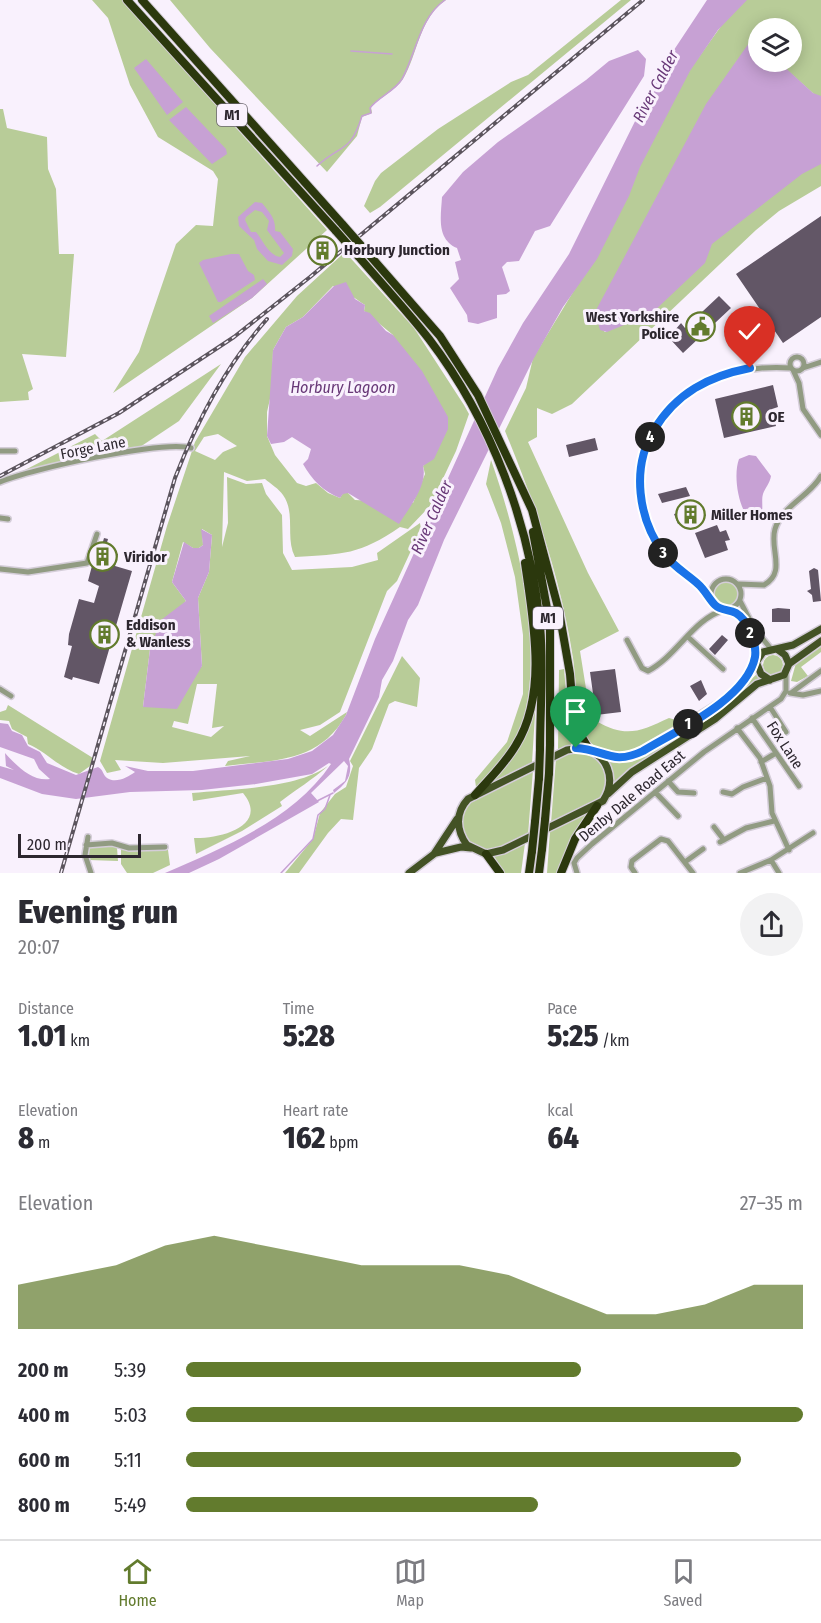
<!DOCTYPE html>
<html lang="en">
<head>
<meta charset="utf-8">
<style>
	body { margin:0; font-family:"Fira Sans Condensed",sans-serif; background:#f2f2f3; color:#2b2b33; height:100vh; display:flex; flex-direction:column; font-size:22px; white-space:nowrap }
	* { box-sizing:border-box; margin:0 }
	p { font-size:20px; color:#7c7c81 }
	.icon { flex:none; width:33px; height:33px; fill:none; stroke:currentColor; stroke-width:2; stroke-linecap:round; stroke-linejoin:round }
	.map { position:relative; height:873px; overflow:hidden }
	.details { display:flex; flex-direction:column; background:#fff; flex:1 }
	.details>* { flex:none }
	.tools { position:absolute; left:748px; top:18px; display:grid; gap:12px }
	.tools a { display:grid; place-items:center; width:54px; height:54px; border-radius:50%; background:#fff; box-shadow:0 3px 15px #0003; font-size:30px }
	.scale { position:absolute; left:18px; bottom:15px; width:123px; box-sizing:border-box; padding-left:6px; border:3px solid #2d272f; border-top:0; font-size:16px; line-height:21px; white-space:nowrap; color:#2d272f; -webkit-text-stroke:4px #f9f1fd; paint-order:stroke }
	.pin { position:absolute; display:grid; place-items:center; width:51px; height:51px; color:#fff; margin:-62px -26px; border-radius:50% 50% 50% 0; rotate:-45deg; box-shadow:0 0 6px #0007 }
	.pin .icon { rotate:45deg }
	.km { position:absolute; width:30px; height:30px; margin:-15px; border-radius:50%; background:#222; color:#fff; font-size:16px; line-height:30px; text-align:center }
	.round { display:grid; place-items:center; flex:none; width:63px; height:63px; border-radius:32px; background:#f2f2f3 }
	.summary { display:flex; align-items:center; justify-content:space-between; height:102px; padding:0 18px }
	h1 { font-size:33px; font-weight:800; line-height:45px }
	.figures { display:grid; grid-template-columns:repeat(3,1fr); gap:9px; height:102px; padding:6px 18px }
	.figures div { display:grid; align-content:center }
	.figures b { font-size:30px; font-weight:800 }
	.figures small { font-size:16px; font-weight:400 }
	.figures p { font-size:16px }
	.chart { height:168px; padding:12px 18px }
	.chart p { display:flex; justify-content:space-between }
	.chart svg { width:100%; height:108px; margin-top:6px; fill:#627b2d; opacity:.7 }
	ul { padding:0 18px; list-style:none; font-size:20px }
	li { display:grid; grid-template-columns:96px 72px 1fr; align-items:center; height:45px }
	li i { height:15px; border-radius:8px; background:#627b2d }
	.menu { display:flex; justify-content:space-around; align-items:center; height:84px; border-top:2px solid #e1e1e2; background:#fff; font-size:16px; color:#7c7c81 }
	.menu a { display:grid; justify-items:center; gap:3px }
	.menu .on { color:#627b2d }
	.map>svg:first-child { display:block }
	.green { fill:#b8cc98; fill-rule:evenodd }
	.water { fill:#c7a1d4; fill-rule:evenodd }
	.lines { fill:none; stroke-linecap:round; stroke-linejoin:round }
	.stream { stroke:#c7a1d4; stroke-width:1.5 }
	.building { fill:#625666 }
	.minor-casing { stroke:#d4cdd8; stroke-width:8 }
	.major-casing { stroke:#d4cdd8; stroke-width:10 }
	.highway-casing { stroke:#d4cdd8; stroke-width:10 }
	.minor { stroke:#919b82; stroke-width:5 }
	.major { stroke:#435225; stroke-width:7 }
	.highway { stroke:#2b380d; stroke-width:8 }
	.rail-casing { stroke:#5b545d; stroke-width:4 }
	.rail { stroke:#f9f1fd; stroke-width:1.5; stroke-dasharray:4.5; stroke-linecap:butt }
	.highway-bridge-casing { stroke:#d4cdd8; stroke-width:10; stroke-linecap:butt }
	.highway-bridge { stroke:#2b380d; stroke-width:8 }
	.route-casing { stroke:#fff; stroke-width:12 }
	.route { stroke:#1a73e8; stroke-width:8 }
	.labels { text-anchor:middle; stroke-width:6; stroke-linejoin:round; paint-order:stroke }
	.shield { fill:#f9f1fd; stroke:#6a646d; stroke-width:1.5 }
	.shield-label { font-size:14px; font-weight:bold; fill:#2d272f }
	.poi-label { font-size:15px; font-weight:bold; fill:#2d272f; stroke:#f9f1fd; text-anchor:start }
	.street-label { font-size:15px; fill:#2d272f; stroke:#f9f1fd }
	.water-label { font-size:16px; font-style:italic; fill:#683877; stroke:#f9f1fd }
</style>
</head>
<body>
<div class="map">
<svg width="821" height="873" viewBox="0 0 821 873">
	<rect width="100%" height="100%" fill="#f9f1fd"/>
	<path class="green" d="M92,0h30l205,230 -75,68 -139,95 26,-41 37,-108 20,-19 17,1 5,-47 -5,-8 -55,-34 -28,-52 -22,-67z
		M170,0h276c-27,18 -28,54 -43,79 -8,12 -23,18 -32,28l1,6 -10,4 -5,19 -30,36 -117,-124z
		M621,0h10l-251,207 -10,6 -6,-7 11,-25 6,-8 57,-44 73,-47 17,-7z
		M746,0h75v97l-6,-2 -37,-33h14v-34h-33v16l-157,285 3,3c33,-9 77,-64 104,-88 32,-28 74,-63 112,-81v23l-42,25 -23,19 -184,174 -20,10 -15,-6v29l-9,5 60,131 31,58 -39,20 8,50 8,20c30,17 43,11 73,-3l7,2 2,4c-26,16 -61,45 -89,17 -12,-11 -13,-64 -16,-83 -12,-79 -38,-154 -68,-227l21,-43 7,-30 68,-112 62,-128 28,-50 33,-46z
		M0,109h3l4,19 40,9 1,32 8,20 3,65h15l-8,103 -44,-3 11,35 -5,3 1,8 -29,2z
		M345,252l69,76 50,77 5,9 -13,37 -26,55 -22,23 -8,-2c-41,28 -56,27 -105,30 -10,-19 1,-44 -12,-62 -4,-6 -12,-11 -18,-16l-18,2 -23,-9 -2,75 6,-24 -1,-46 19,7 16,-1 4,11 16,21 1,38 9,17 60,-3 26,-7 -1,-7 43,-30 1,6 -24,52 -10,10 -47,121 -20,13 -20,5 10,6 37,-24 -1,3c-27,48 -72,45 -121,51l3,-5 22,-5 -87,7 -48,-3 6,10 -14,3 -7,-12 67,-235 28,-84 50,-85 52,-61zM333,286c13,5 21,12 32,19l-1,6 29,24 34,126 -4,5 2,8 -12,29 -58,-3 -7,-7h-5l-3,5 -12,-5 -12,-10 -10,3 -9,-3 -22,-28 -8,-19v-24l5,-22 1,-40 13,-23 17,-10zM218,434l19,12 -14,6 -8,8 -20,-9 9,-14zM202,529l10,6 -3,37 -11,26 4,68 -59,41 7,-58 36,-48 -14,-19 11,-40 10,6h6l4,-3zM197,684h20l-5,44 12,-2 -13,11 -39,-10 2,-6 14,3z
		M221,364l-42,57 -39,26 -119,25 74,-38 7,7z
		M491,460c26,73 58,200 27,274 -8,20 -28,37 -42,53l-1,-7 32,-38 16,-48v-59l-8,-58 -14,-54 -15,-39z
		M714 594a12 12 0 1 1 24 0a12 12 0 1 1-24 0Z
		M821,644v8l-20,15 7,9 -11,6 -6,-1 5,-18z
		M763 665a10 10 0 1 1 20 0a10 10 0 1 1-20 0Z
		M402,656l18,22 -3,29 -22,-6 -6,3 -17,45 -13,19 -6,52 -12,-1 -13,14 -29,40h-14l28,-34 7,-26 15,-19 11,-7 7,-21 -3,-5z
		M564,669l5,56 10,20 -21,5 1,-80z
		M757,674l5,5 -49,38 -68,42 -32,26v-13l-8,-14 17,3 108,-63z
		M536,698l-4,65 -43,22c24,-30 38,-49 47,-87z
		M8,705l85,53 -3,8 -11,8c-20,-6 -32,-22 -51,-30l-1,-7 -15,-8 -3,-8 -9,-1v-8l6,-2z
		M574,751c27,1 48,33 24,51 -13,9 -33,15 -47,21l5,-65z
		M328,766c-16,14 -31,23 -48,36l2,4 -40,25 -46,23 -2,-16c25,1 76,-12 49,-45l-50,8 -1,-8c39,-4 104,-4 136,-27z
		M533,770l-5,65c-10,6 -23,13 -34,15 -28,5 -41,-30 -23,-48 13,-12 45,-24 62,-32z
		M589,813l-23,37 -6,23h-13l3,-42z
		M525,843l-4,30h-17l-10,-17z
		M112,845l5,3 1,13 -29,-1 -2,-6 3,-7z
		M121,849l47,1 2,15 -17,8h-26l-6,-9z"/>
	<path class="water" d="M707,0h40l-29,30 -28,41 -50,96 -11,29 -32,63 -34,48 -29,51 -90,182 -26,65 -10,15 -15,41 -11,19 -3,17 -30,62c4,16 -2,24 -15,34l-1,-3 12,-9 3,-15 -4,-5 -33,32 8,9 -100,57 -30,14h-24c59,-26 128,-53 166,-109l-2,-1 -17,11 -56,10 -54,6 -72,2 -54,7 -34,-5 -42,-16v-12l14,4 -8,-4 -1,-13c11,12 27,29 45,26l-11,-10 -5,-10 -34,-12v-24l8,1 4,7 10,4 6,11 12,6 7,11 29,12 22,-8c6,3 4,7 9,11 9,6 21,-1 28,-6l-10,-6 23,5h45l95,-12 24,-8 21,-16 13,-20 29,-76 123,-271 25,-45 46,-69 91,-183z
		M757,41l2,21h20l34,31 8,3v68l-19,10 -90,70 -7,19 -54,51 -44,18 -7,-2 -5,-18 111,-208 43,-61z
		M638,50l8,9 -2,17 -94,150 -15,5 -16,30 -12,1 -5,5 8,24 -4,3 -9,1v23l-19,6 -10,-2 -1,-7 -17,-27 9,-9 -4,-17 6,-2 -4,-12c-21,-9 -16,-32 -15,-51l21,-25 35,-30 88,-62 23,-19z
		M146,59l37,43 -16,13 -33,-47z
		M186,107l40,42 1,5 -15,10 -43,-44z
		M255,202l7,1c8,10 14,16 13,28l5,1 13,17 -1,7 -10,9 -14,-4 -11,-12 -3,-9 -15,-14 -1,-9zM255,210l7,2 7,9 -2,9 17,23 -4,4c-12,-2 -17,-17 -24,-25h-5l-6,-12 1,-3z
		M231,254h8l9,17 6,4 1,5 -34,22h-3l-19,-39 4,-3z
		M263,279l4,5 -15,14 -39,25 -4,-7z
		M346,282l9,17 10,6 -1,6 6,2 16,18 7,4 29,36 26,46v12l-14,30 -11,7c5,19 -14,42 -24,58l-51,-31 -5,1 -3,4c-17,-7 -28,-18 -37,-34l5,-5 3,-10 -19,-12 -8,5 -13,2 -4,-8 6,-86 13,-23 17,-10 31,-31z
		M749,455l7,1 15,20c-1,7 -6,12 -8,18 -3,10 5,26 -13,26 -12,-13 -17,-45 -11,-61z
		M201,529l11,6 -3,37 -11,26 4,68 -25,43 -34,-2 7,-58 11,-29 25,-19 -14,-19 12,-40 9,6h6l4,-3z"/>
	<g class="lines">
		<path class="stream" d="M351,51l41,3
			M317,166c25,-23 33,-12 45,-50l9,-3 -1,-5c8,-11 25,-17 32,-29 14,-25 17,-61 43,-79
			M317,801l16,-8
			M281,873l32,-34 5,-24 7,-6 5,-14"/>
	</g>
	<path class="building" d="M821,216v101l-38,26 -47,-69z
		M719,296l12,12 -48,45 -13,-14 7,-7 -2,-2 6,-7 4,5z
		M773,385l5,22 -6,2 4,17 -52,12 -9,-39z
		M595,438l3,12 -29,7 -3,-12z
		M686,487l4,9 -28,7 -4,-9z
		M702,507l4,9 -28,8 -4,-10z
		M717,525l3,7 6,-2 4,10 -5,1 3,9 -23,8 -10,-25z
		M104,538l4,1 -3,11 13,4 -3,12 17,5 -33,113 -26,-7 -1,3 -8,-3 8,-31 -4,-1 1,-11 10,-35 15,4 5,-17 -11,-5 5,-19 4,1z
		M814,568l4,2 3,31 -8,1 -1,-7 -5,-4 4,-2 -2,-18z
		M778,608l12,1v13h-18v-13z
		M722,635l6,5 -13,15 -6,-6z
		M615,669l6,43 -25,3 -6,-43z
		M701,680l6,14 -8,7 -9,-15z"/>
	<g class="lines">
		<defs>
			<path id="minor" d="M790 364a7 7 0 1 1 14 0a7 7 0 1 1-14 0Z
				M803,368l18,-6
				M793,370l6,13 4,26 18,26
				M0,451h15
				M0,482c30,-13 163,-42 191,-34
				M0,518l8,1
				M0,569l28,3 59,-9 10,-29
				M711 594a15 15 0 1 1 30 0a15 15 0 1 1-30 0Z
				M738,584l26,1c23,-13 5,-36 11,-56 7,-23 35,-33 46,-53
				M711,598c-20,-22 -45,-35 -59,-63 -48,-100 43,-175 139,-167
				M740,601l14,27 17,21
				M728,610c21,8 23,30 30,49
				M688,637l35,32
				M627,640l15,28 6,3c29,-15 45,-52 76,-61
				M0,689l11,7
				M790,693l13,2 18,-4
				M791,693l30,-22
				M770,707l16,25
				M752,718l47,68
				M737,728l23,30 10,28 2,27 17,37
				M761,762l15,-9
				M668,781l10,11 16,1
				M655,792l23,24
				M723,792l9,2 11,-7 24,-9
				M714,827l10,13
				M88,837l-3,18 6,18
				M720,842l26,-14 28,-7
				M86,845l26,-2 17,5 36,-1
				M771,860l8,13
				M685,862l18,-13
				M577,873l-3,-10 3,-5 15,-14 112,-92 77,-53 5,-8v-19
				M635,873l-4,-6 1,-6 29,-22 7,2 25,32
				M740,873l31,-13 42,-27"/>
			<path id="major" d="M757,664l4,10 9,6
				M789,664l32,-23
				M581,748c27,5 36,31 22,53l-100,49 -17,4 -19,-9c-11,-15 -12,-32 1,-46l99,-49z
				M600,754l14,4 17,-1 49,-29 43,-27 19,-17 21,-32 30,-7 28,-16
				M608,794l24,-22 83,-53 42,-35 27,-9 5,-11 -4,-9 -7,-5
				M436,853l25,-6 10,1
				M409,873l25,-19 23,-35"/>
			<path id="highway" d="M127,0l209,231
				M142,0l201,225
				M365,250l75,86 38,59 54,115 27,101 11,63 4,50 15,25
				M358,256c24,28 49,55 71,83 62,81 102,187 111,287 4,41 0,83 0,124
				M533,532l17,93v120
				M475,795c14,-16 30,-31 41,-50 32,-51 17,-126 9,-182
				M545,820l4,-47
				M535,822l4,-44
				M486,854l14,19
				M529,873l3,-22
				M539,873l3,-24
				M561,873l14,-34 22,-33"/>
		</defs>
		<use href="#minor" class="minor-casing"/>
		<use href="#major" class="major-casing"/>
		<use href="#highway" class="highway-casing"/>
		<use href="#minor" class="minor"/>
		<use href="#major" class="major"/>
		<use href="#highway" class="highway"/>
		<defs>
			<path id="rail" d="M0,476l119,-63 115,-76 76,-60 333,-277
				M61,873l114,-395c23,-59 50,-111 92,-159"/>
		</defs>
		<use href="#rail" class="rail-casing"/>
		<use href="#rail" class="rail"/>
		<defs>
			<path id="highway-bridge" d="M343,225l22,25
				M336,231l22,25
				M549,773l1,-28
				M539,778l1,-28
				M542,849l3,-29
				M532,851l3,-29"/>
		</defs>
		<use href="#highway-bridge" class="highway-bridge-casing"/>
		<use href="#highway-bridge" class="highway-bridge"/>
	</g>
	<g class="lines">
		<defs>
			<path id="route" d="M576,748c28,1 36,18 67,3 33,-20 104,-52 112,-94 2,-13 -7,-37 -19,-44 -7,-4 -15,-2 -21,-8 -6,-6 -10,-15 -17,-21 -11,-10 -24,-17 -34,-30 -26,-35 -33,-86 -10,-124 22,-37 55,-54 96,-62"/>
		</defs>
		<use href="#route" class="route-casing"/>
		<use href="#route" class="route"/>
	</g>
	<defs>
		<symbol id="building-ring" viewBox="-11 -11 22 22"><circle r="9.5" fill="#f9f1fd" stroke="#627b2d" stroke-width="1.5"/><path d="M-4-6H4V6H1V3H-1V6H-4ZM-2.5-4.3h1.7v1.8h-1.7ZM.8-4.3h1.7v1.8H.8ZM-2.5-1h1.7V.8h-1.7ZM.8-1h1.7V.8H.8Z" fill="#627b2d"/></symbol>
		<symbol id="civic-ring" viewBox="-11 -11 22 22"><circle r="9.5" fill="#f9f1fd" stroke="#627b2d" stroke-width="1.5"/><path d="M-.6-6.5H3V-4.5H.6V-3L4-1V1h2V6H-6V1h2V-1L-.6-3ZM-1.2 2.5V6h2.4V2.5Z" fill="#627b2d"/></symbol>
	</defs>
	<g fill-rule="evenodd">
		<use href="#building-ring" x="306" y="234" width="33" height="33"/>
		<use href="#civic-ring" x="684" y="310" width="33" height="33"/>
		<use href="#building-ring" x="730" y="400" width="33" height="33"/>
		<use href="#building-ring" x="674" y="498" width="33" height="33"/>
		<use href="#building-ring" x="86" y="540" width="33" height="33"/>
		<use href="#building-ring" x="88" y="618" width="33" height="33"/>
	</g>
	<g class="labels">
		<g class="shield">
			<rect x="217" y="104" width="30" height="22" rx="4.5"/>
			<rect x="533" y="607" width="30" height="22" rx="4.5"/>
		</g>
		<g class="shield-label">
			<text x="232" y="120">M1</text>
			<text x="548" y="623">M1</text>
		</g>
		<g class="poi-label">
			<text x="344" y="255">Horbury Junction</text>
			<text x="679" y="322" text-anchor="end">West Yorkshire<tspan x="679" dy="17">Police</tspan></text>
			<text x="768" y="422">OE</text>
			<text x="711" y="520">Miller Homes</text>
			<text x="124" y="562">Viridor</text>
			<text x="126" y="630">Eddison<tspan x="126" dy="17">&amp; Wanless</tspan></text>
		</g>
		<g class="street-label">
			<text transform="translate(93 448) rotate(-11)" y="5">Forge Lane</text>
			<text transform="translate(785 745) rotate(57)" y="5">Fox Lane</text>
			<text transform="translate(632 796) rotate(-40)" y="5">Denby Dale Road East</text>
		</g>
		<g class="water-label">
			<text transform="translate(655 86) rotate(-62)" y="6">River Calder</text>
			<text x="343" y="393">Horbury Lagoon</text>
			<text transform="translate(431 517) rotate(-66)" y="6">River Calder</text>
		</g>
	</g>
</svg>
<div class="tools">
<a><svg class="icon" aria-label="layers" viewBox="0 0 24 24"><path d="M12 4l9 5-9 5-9-5zM3 14l9 5 9-5"/></svg></a>
</div>
<div class="scale">200 m</div>
<div class="pin" style="left:576px;top:748px;background:#1e9e55"><svg class="icon" aria-label="arrive" viewBox="0 0 24 24"><path d="M6 21V4h12l-3 4 3 4H6"/></svg></div>
<div class="pin" style="left:750px;top:368px;background:#d93025"><svg class="icon" aria-label="check" viewBox="0 0 24 24"><path d="M5 12l5 5 9-10"/></svg></div>
<b class="km" style="left:688px;top:724px">1</b>
<b class="km" style="left:750px;top:633px">2</b>
<b class="km" style="left:663px;top:553px">3</b>
<b class="km" style="left:650px;top:437px">4</b>
</div>
<section class="details">
<div class="summary"><div><h1>Evening run</h1><p>20:07</p></div><a class="round"><svg class="icon" aria-label="share" viewBox="0 0 24 24"><path d="M12 15V3M7 8l5-5 5 5M5 13v7h14v-7"/></svg></a></div>
<div class="figures">
<div><p>Distance</p><b>1.01<small> km</small></b></div>
<div><p>Time</p><b>5:28</b></div>
<div><p>Pace</p><b>5:25<small> /km</small></b></div>
</div>
<div class="figures">
<div><p>Elevation</p><b>8<small> m</small></b></div>
<div><p>Heart rate</p><b>162<small> bpm</small></b></div>
<div><p>kcal</p><b>64</b></div>
</div>
<div class="chart"><p><span>Elevation</span>27–35 m</p>
<svg viewBox="0 0 160 44" preserveAspectRatio="none"><path d="M0 44V26L10 22L20 18L30 10L40 6L50 10L60 14L70 18L80 18L90 18L100 22L110 30L120 38L130 38L140 34L150 26L160 26V44z"/></svg>
</div>
<ul>
<li><b>200 m</b>5:39<i style="width:64%"></i></li>
<li><b>400 m</b>5:03<i style="width:100%"></i></li>
<li><b>600 m</b>5:11<i style="width:90%"></i></li>
<li><b>800 m</b>5:49<i style="width:57%"></i></li>
</ul>
</section>
<nav class="menu">
<a class="on"><svg class="icon" aria-label="home" viewBox="0 0 24 24"><path d="M3 11l9-7 9 7M6 9v11h12V9"/></svg>Home</a>
<a><svg class="icon" aria-label="map" viewBox="0 0 24 24"><path d="M3 6l6-2 6 2 6-2v14l-6 2-6-2-6 2zM9 4v14M15 6v14"/></svg>Map</a>
<a><svg class="icon" aria-label="saved" viewBox="0 0 24 24"><path d="M7 4h10v16l-5-4-5 4z"/></svg>Saved</a>
</nav>
</body>
</html>
